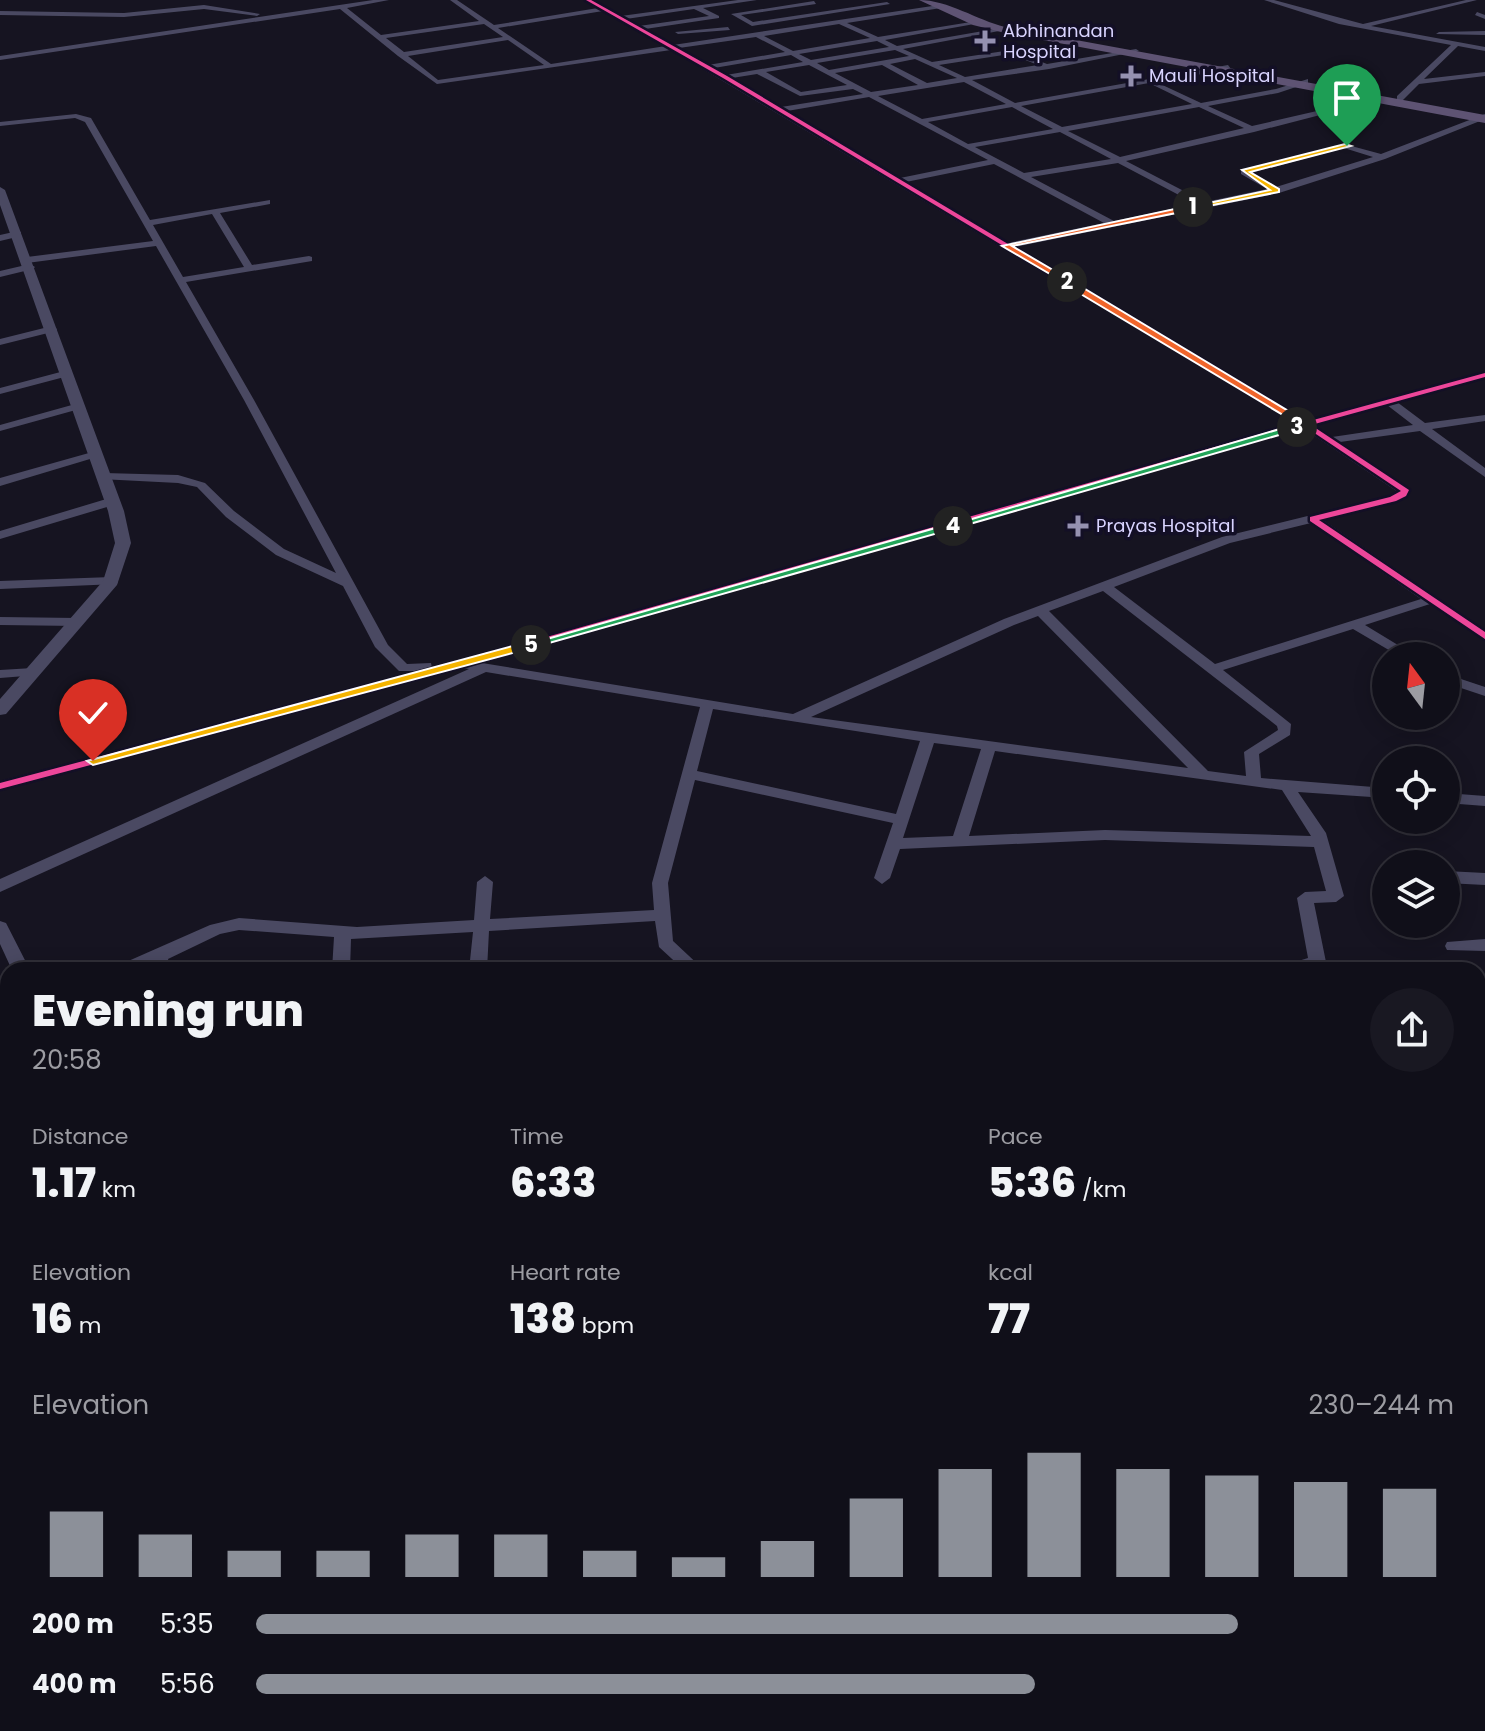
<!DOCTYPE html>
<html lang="en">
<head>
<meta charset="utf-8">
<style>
	body { margin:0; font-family:Poppins,sans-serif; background:#191822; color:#f1f3f6; height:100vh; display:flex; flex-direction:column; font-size:30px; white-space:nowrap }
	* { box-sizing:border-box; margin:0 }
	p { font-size:26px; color:#9c9ca2 }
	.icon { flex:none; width:44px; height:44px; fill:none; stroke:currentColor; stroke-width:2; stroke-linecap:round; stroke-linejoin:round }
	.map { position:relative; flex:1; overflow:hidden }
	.side { position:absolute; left:0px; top:962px; width:1486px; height:770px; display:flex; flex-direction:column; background:#100f19; border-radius:24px 24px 0 0; box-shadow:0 4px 20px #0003,0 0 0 2px #302f38 }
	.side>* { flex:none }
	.needle { width:52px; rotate:345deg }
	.buttons { position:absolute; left:1372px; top:642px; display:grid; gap:16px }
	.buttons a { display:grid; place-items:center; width:88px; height:88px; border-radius:50%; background:#100f19; box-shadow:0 4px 20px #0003,0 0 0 2px #302f38; font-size:40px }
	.pin { position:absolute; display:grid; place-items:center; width:68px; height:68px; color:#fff; margin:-82px -34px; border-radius:50% 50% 50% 0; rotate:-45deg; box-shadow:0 0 8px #0007 }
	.pin .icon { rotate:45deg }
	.km { position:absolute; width:40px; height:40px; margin:-20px; border-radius:50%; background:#222; color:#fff; font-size:22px; line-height:40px; text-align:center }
	.round { display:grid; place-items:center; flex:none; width:84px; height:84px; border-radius:42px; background:#191822 }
	.headline { display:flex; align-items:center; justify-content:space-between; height:136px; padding:0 32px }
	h1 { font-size:44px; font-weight:800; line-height:60px }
	.stats { display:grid; grid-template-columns:repeat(3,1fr); gap:12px; height:136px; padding:8px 32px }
	.stats div { display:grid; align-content:center }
	.stats b { font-size:40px; font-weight:800 }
	.stats small { font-size:22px; font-weight:400 }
	.stats p { font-size:22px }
	.chart { height:224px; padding:16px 32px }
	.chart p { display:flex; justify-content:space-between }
	.chart svg { width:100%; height:144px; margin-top:8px; stroke:#8c9099; stroke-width:6 }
	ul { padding:0 32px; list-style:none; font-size:26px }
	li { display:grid; grid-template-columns:128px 96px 1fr; align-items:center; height:60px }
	li i { height:20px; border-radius:10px; background:#8c9099 }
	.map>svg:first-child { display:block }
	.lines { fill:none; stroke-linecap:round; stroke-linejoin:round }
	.minor { fill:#4a4962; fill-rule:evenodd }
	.tertiary { fill:#4a4962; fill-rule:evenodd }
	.primary { fill:#5e5373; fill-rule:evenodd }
	.cycleway-casing { stroke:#130f26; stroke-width:5 }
	.cycleway { fill:#ed469a; fill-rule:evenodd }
	.split-1 { fill:#f5b400; stroke:#fff; stroke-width:2 }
	.split-2 { fill:#f0652b; stroke:#fff; stroke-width:2 }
	.split-3 { fill:#f0652b; stroke:#fff; stroke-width:2 }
	.split-4 { fill:#22a559; stroke:#fff; stroke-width:2 }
	.split-5 { fill:#22a559; stroke:#fff; stroke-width:2 }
	.split-6 { fill:#f5b400; stroke:#fff; stroke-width:2 }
	.poi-dot { fill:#9591b1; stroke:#130f26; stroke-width:3 }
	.labels { text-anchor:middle; stroke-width:7; stroke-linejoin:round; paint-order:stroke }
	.far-poi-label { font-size:18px; fill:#d9d4ff; stroke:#130f26; text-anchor:start }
</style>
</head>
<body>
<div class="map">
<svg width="1485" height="1731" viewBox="0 0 1485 1731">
	<rect width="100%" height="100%" fill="#161421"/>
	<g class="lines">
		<path class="minor" d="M373,0h16l-42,8 34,27 98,-14 -29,-21h7l37,25 104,-17 -13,-8h8l28,16 117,-16h19l-54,8 16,8v2l-74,11 28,16 266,-40 2,3 -94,15 31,14 99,-16 3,2 -95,17 12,6 115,-20 3,2 -112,21 29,13 79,-12 36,14 89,-15 3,2 -90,18 -77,11 43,23 213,-38 3,4 -75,13 45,21 75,-14 32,-10v4l-30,10 -70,13 44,20 126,-29 4,2 -128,33 -128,29 79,41 62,-13 -26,-15v-4l103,-26 37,10 104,-40v5l-100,40 -106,34 -264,54 291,173 179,-48v6l-88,24 28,21 60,-8v6l-53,8 53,39v9l-65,-46 -80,11 71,48 -4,7 -10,5 -74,18 162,110v10l-55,-36 -65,21 51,31h-17l-46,-27 -130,41 68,54 -1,11 -31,19 2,24 125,10v10l-88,-6 28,41 18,63 -8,6 -22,1 12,59 -3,4 -12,4h-32l3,-4 26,-8 -11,-60 8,-6 21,-1 -12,-44 -209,-7 -205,9 -10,29 -8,6 -8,-6 19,-55 -198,-43 -27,103 5,58 31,29h-20l-25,-23 -4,-26 -166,10 -2,39h-18l4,-38 -122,7 -1,31h-18l2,-33 -95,-7 -19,4 -52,25 3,11h-18l-1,-5 -12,5h-26l3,-4 93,-41 29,-7 118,9 117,-7 3,-38 8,-6 8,6 -3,37 164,-9 -2,-27 48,-176 -214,-35 -486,220v-13l469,-210 -6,-1 -463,123v-10l420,-110h-21l-24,-24 -32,-61 -67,-31 -50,-38 -29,-30 -19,-4 -78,-4 -2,-2 6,-4 74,2 27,8 29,28 50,38 52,24 -92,-173 -88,-154 -129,17 -5,-3 5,-3 126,-16 -68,-119 -10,-4 -75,8v-4l76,-8 15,4 59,102 120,-20v4l-50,9 32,52 57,-9 3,1v4l-126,21 68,118 134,245 19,19 24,-1 1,5 28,-8 836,-237 -625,-373 -234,34 -39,-28 -58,-47 -340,51v-4zM694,9l15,7 -70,10 -13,-7zM603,11l63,35 -115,18 -53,-36zM484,24l19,13 -99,15 -18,-14zM839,24l31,14 -77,13 -29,-15zM756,37l29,15 -77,13 -29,-17zM508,40l36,25 -106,15 -30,-24zM877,41l12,6 -78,13 -12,-6zM895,50l14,6 -80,14 -12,-7zM1010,54l28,11 -73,12 -26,-12zM791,55l12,7 -77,13 -12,-7zM915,59l42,19 -30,5 -37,-19zM809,65l38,20 -46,7 -35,-20zM882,65l36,20 -47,7 -36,-19zM757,74l43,22 53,-7 10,5 -82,13 -49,-29zM964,82l42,22 -84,15 -44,-23zM1149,83l43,21 -130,23 -41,-21zM869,97l119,63 -88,18 -113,-67zM1012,107l41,22 -85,15 -40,-22zM1199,107l45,21 -124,29 -52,-26zM1060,132l51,27 -87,14 -49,-26zM1344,148l29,9 -97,30 -25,-14zM1118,163l78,41 -82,17 -83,-44zM994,164l110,59 -96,20 -102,-61zM212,214l32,53 -61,10 -30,-52zM1387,405l26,20 -81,12 -18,-12zM1303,428l95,64 -9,4 -167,41 -218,82 -211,95 -311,-51zM1311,523l110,76 -206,65 -101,-77 116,-44zM1103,591l174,135 1,4 -34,22 2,24 -38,-5 -159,-160zM1038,616l150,152 -377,-51 203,-92zM713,709l207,32 -24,73 -199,-43zM934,743l47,6 -28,87 -50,2zM995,751l287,39 29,46 -206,-6 -136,6z
			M1264,0h10l89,24 103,-24h11l-106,26 114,21v4l-27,-5 -34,33 61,-7v4l-66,8 -16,16h-6v-4l54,-51 -112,-21z
			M814,1l2,3 -75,11 12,7 134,-20 3,2 -138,22 -21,-12z
			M204,5l56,9 -3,2 -53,-7 -80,8 -124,-2v-4l124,2z
			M1477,12l8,3v4l-10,-4z
			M728,27l2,3 -52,4 -3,-2z
			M1485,31v4l-49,-1 3,-2z
			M18,231l3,1v4l-21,5v-6z
			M30,264l5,3 -2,2 -33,8v-6z
			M52,326l5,3 -1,2 -56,14v-6z
			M68,370l4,1v4l-72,19v-6z
			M79,403l4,1v4l-83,23v-6z
			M96,451l6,3 -2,2 -100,30v-8z
			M113,497l4,1v6l-117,35v-8z
			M112,577l6,4 -1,3 -117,5v-8z
			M0,617l77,1 7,4 -7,4 -77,-1z
			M33,668l7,4 -2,3 -38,3v-8z
			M1446,674l39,13v9l-39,-13z
			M1446,793l39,3v10l-39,-3z
			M1446,871l39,2v12l-39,-2z
			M0,921l6,2 24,47h-18l-12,-26z
			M1485,939v12l-38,-1 -2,-4 2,-4z
			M8,1011v14l-8,3v-14z
			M1478,1093h7v14h-7z
			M8,1190v28h-8v-24z
			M1478,1249h7v18h-7z
			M0,1393h8v20h-8z
			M1478,1394l7,2v55l-7,-3z
			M1478,1502h7v22h-7z
			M0,1581h8v24h-8z
			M1478,1690l7,1v26l-7,-1z
			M9,1724h26l-2,7h-26z
			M202,1724h26l-2,7h-26z
			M665,1724h26v7h-26z
			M840,1724h26l1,7h-26z
			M994,1724h26l1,7h-26z
			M1163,1724h26l2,7h-26z
			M1359,1724h26l2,7h-26z"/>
		<path class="tertiary" d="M0,187l5,3 119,321 7,32 -14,42 -111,129 -6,1v-16l103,-118 12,-38 -7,-32 -108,-306z"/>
		<path class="primary" d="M919,0c29,0 58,20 86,27l480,88v8l-480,-90 -32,-8z"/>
		<defs>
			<path id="cycleway" d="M586,0h5l136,76 579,346 179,-49v4l-174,48 98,65 -3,6 -10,5 -77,19 166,112v7l-175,-118v-4l80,-20 11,-6 -97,-65 -836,239 -468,124v-6l462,-122 837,-238 -576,-345z"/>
		</defs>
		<use href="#cycleway" class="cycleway-casing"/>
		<use href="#cycleway" class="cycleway"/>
	</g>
	<path class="split-1" d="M1345,144l6,2 -101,26 29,17v3l-86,17 -3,-2 80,-17 -28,-20z"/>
	<path class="split-2" d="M1193,205l3,4 -184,37 58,34 -3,4 -65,-38z"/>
	<path class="split-3" d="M1064,280h6l240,144 -17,5v-4l5,-1 -234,-140z"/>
	<path class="split-4" d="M1297,424l3,5 -344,99 -8,-2z"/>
	<path class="split-5" d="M953,523l3,5 -421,119 -9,-2z"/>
	<path class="split-6" d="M531,641l4,1v5l-442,118 -6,-4z"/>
	<g class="poi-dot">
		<path d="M981 29h8v8h8v8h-8v8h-8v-8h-8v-8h8z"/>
		<path d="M1127 64h8v8h8v8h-8v8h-8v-8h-8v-8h8z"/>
		<path d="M1074 514h8v8h8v8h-8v8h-8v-8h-8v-8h8z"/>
	</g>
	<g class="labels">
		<g class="far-poi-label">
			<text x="1003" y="37">Abhinandan<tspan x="1003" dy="21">Hospital</tspan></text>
			<text x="1149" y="82">Mauli Hospital</text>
			<text x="1096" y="532">Prayas Hospital</text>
		</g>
	</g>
</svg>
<div class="buttons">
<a><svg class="needle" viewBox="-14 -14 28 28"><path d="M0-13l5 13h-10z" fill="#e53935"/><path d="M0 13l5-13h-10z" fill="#9c9ca2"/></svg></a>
<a><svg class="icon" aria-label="locate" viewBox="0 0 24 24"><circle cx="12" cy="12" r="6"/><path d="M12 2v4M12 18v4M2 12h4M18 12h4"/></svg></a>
<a><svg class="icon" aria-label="layers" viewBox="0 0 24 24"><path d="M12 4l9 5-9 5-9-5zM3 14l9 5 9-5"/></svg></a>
</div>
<div class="pin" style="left:1347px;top:146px;background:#1e9e55"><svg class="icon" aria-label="arrive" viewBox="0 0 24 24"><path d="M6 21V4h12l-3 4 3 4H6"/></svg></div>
<div class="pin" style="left:93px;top:761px;background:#d93025"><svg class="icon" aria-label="check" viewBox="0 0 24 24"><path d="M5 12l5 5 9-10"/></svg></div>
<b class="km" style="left:1193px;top:207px">1</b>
<b class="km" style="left:1067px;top:282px">2</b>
<b class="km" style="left:1297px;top:427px">3</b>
<b class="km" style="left:953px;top:526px">4</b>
<b class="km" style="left:531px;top:645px">5</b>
<section class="side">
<div class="headline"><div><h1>Evening run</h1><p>20:58</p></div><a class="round"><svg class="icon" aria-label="share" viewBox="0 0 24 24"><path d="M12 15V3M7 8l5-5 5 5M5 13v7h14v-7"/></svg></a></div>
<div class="stats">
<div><p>Distance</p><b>1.17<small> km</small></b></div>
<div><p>Time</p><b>6:33</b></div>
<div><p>Pace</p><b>5:36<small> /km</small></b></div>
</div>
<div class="stats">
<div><p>Elevation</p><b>16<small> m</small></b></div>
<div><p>Heart rate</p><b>138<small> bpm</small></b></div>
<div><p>kcal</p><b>77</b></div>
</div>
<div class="chart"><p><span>Elevation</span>230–244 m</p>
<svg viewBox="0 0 160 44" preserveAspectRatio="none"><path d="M5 44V24M15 44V31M25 44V36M35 44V36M45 44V31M55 44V31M65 44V36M75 44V38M85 44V33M95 44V20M105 44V11M115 44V6M125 44V11M135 44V13M145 44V15M155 44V17"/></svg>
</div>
<ul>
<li><b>200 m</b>5:35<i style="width:82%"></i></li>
<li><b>400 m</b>5:56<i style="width:65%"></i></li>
</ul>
</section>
</div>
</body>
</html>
